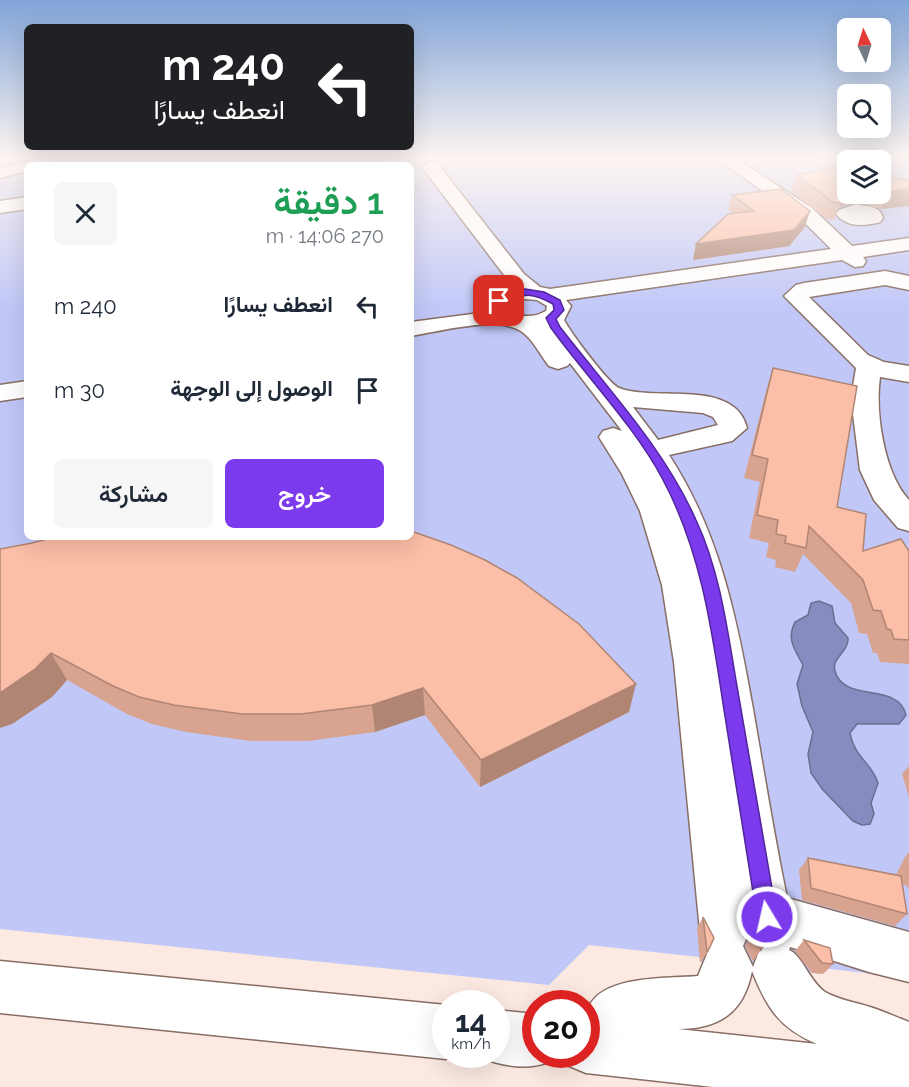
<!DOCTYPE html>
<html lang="ar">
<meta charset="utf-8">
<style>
body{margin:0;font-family:Raleway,Vazirmatn,sans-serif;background:#f6f6f7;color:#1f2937;direction:rtl;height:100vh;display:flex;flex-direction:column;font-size:22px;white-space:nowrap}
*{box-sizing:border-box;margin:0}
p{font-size:20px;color:#747a83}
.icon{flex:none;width:33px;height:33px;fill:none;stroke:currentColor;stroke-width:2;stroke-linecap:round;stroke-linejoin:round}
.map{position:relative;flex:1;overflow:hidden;direction:ltr}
.panel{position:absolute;left:24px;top:162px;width:390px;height:378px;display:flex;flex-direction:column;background:#fff;border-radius:9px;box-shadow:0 6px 24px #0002;direction:rtl}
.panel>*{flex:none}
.hud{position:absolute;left:24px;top:24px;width:390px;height:126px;border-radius:9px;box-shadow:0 6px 24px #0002;direction:rtl;background:#202124;color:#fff;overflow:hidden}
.needle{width:39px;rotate:356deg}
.controls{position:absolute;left:837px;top:18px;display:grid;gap:12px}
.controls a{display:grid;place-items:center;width:54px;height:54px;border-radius:9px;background:#fff;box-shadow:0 6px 24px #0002;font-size:30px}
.speed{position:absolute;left:432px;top:990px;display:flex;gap:12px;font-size:30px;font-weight:700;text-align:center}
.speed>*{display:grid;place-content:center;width:78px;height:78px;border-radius:50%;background:#fff;box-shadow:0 6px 24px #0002;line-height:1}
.speed small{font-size:15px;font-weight:400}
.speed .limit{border:9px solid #d22;background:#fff;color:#111}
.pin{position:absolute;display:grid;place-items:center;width:51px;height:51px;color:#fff;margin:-26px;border-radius:12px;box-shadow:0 3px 9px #0006}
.me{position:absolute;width:66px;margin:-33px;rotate:351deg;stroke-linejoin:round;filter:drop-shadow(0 0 4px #0008)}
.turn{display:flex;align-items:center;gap:21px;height:126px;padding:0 30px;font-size:27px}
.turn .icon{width:78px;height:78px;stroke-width:2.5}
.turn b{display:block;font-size:42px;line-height:51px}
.round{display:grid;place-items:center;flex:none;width:63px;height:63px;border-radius:9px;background:#f6f6f7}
.head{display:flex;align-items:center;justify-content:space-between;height:102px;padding:0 30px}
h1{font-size:36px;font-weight:600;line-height:45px;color:#1e9e55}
.primary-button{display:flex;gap:12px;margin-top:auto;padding:12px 30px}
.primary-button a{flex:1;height:69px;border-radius:9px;background:#7c3aed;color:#fff;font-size:24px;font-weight:600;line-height:69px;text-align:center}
.primary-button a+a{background:#f6f6f7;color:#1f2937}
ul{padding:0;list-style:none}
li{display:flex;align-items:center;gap:18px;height:84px;padding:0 30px}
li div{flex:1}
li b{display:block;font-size:22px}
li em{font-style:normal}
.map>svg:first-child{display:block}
</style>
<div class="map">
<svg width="909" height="1087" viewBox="0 0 909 1087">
<rect width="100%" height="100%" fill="#fbe9e2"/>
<path fill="#c1c8f8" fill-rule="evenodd" d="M0,158H909V978L822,968L823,974L701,962L699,957L589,945L549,985L0,929ZM848,160H880V194H848ZM27,165H411V537H27Z"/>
<path fill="#868cc0" stroke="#6c6d90" stroke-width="1.5" d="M819,601L832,606L835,623L848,638C849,652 831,658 835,671C844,704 898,681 906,715L899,724H857L850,733C854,757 872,763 878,783L871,803L874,814L870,824L862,825L853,821L823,790L811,773L808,754L813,732L802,706L797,684L803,665C795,650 786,639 795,622L808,615L811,603Z"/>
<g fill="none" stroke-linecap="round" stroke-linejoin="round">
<defs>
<path id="minor" d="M38,158H65L62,162L50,165H27V171L0,178V168Z
M79,158H106L103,162L91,165H62L65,161Z
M352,158H396L393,162L373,165H327L330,161Z
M716,158H735L812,208L852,246L909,238V250L863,257L866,261L863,266L855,267L842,260L566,300L571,306L564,320C571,333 608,383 619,388C655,402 735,378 747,428L732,441L669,455C720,533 737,619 753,709C764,772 774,835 787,898L909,932V982L869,972L790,947L789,950C802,955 810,982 825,992C839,1000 855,1002 870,1007C883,1011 896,1017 909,1022V1087H713L586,1073L567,1065L563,1054H586C586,1042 583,1024 587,1012C597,974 668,979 698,976L709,949L700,931L674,662L662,585L640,511L622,474L599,437L603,431L613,428L622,431L570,363L567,366L558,369L549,366C540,355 532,337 519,330C496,316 437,332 411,336V322L488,312L485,305L496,292L514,288L422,167L431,162L437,163L524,274L540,287L550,289L831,249L798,216ZM525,299L537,300L547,306L546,311C534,318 516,319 509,306L512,302ZM633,407L703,413L713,417L718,425L658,440ZM747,937L754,952L758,954L753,967L743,946ZM752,971C767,1008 779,1028 817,1044L678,1029C720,1029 744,1012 752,971Z
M27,197V209L0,213V201Z
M856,204C867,207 880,205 883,218L880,222C865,226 847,228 836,214L839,210Z
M885,271L909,276V290L885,285L809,297L868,355L884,362L909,366V382L880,377C875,413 884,473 909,500V531L898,528L874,500L860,470L851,398L856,368L784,296L796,285L804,283Z
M27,381V397L0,401V385Z
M0,961L446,1005V1054H456L446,1059L0,1013Z
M496,1010L536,1014V1054H557L555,1060C528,1071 504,1067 477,1056L496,1054Z"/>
</defs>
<use href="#minor" stroke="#886e64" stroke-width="3"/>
<use href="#minor" fill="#fff" fill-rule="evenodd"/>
</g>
<path fill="#d8a38f" d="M840,167L848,194H880V174L909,181V206L881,209L855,202L840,207H839L834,220L827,219L791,192L797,175Z
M732,195L805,227L789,246L693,260L696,244L733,214L728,210Z
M773,368L837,507L863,551H909V664L880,662L877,653H873L867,634L859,633L851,603L803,554L795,572L775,567L776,560L766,557L769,543L749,538L760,482L744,478L766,391Z
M32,543L629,712L480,787L425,715L375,732L308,741H251L186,732L152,724L127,714L67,680L52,697L12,724Z
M909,766V797L902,774Z
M909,852V888L902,883L907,914L895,926L802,900L799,870L808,858L896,875L905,857Z
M703,917L708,951L701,962H700L697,928Z
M755,931L761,950L753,961L745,946Z
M804,940L833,964L823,974L812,973L795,951Z"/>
<path fill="#b08574" d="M848,189V194H858L855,202L840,207L846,190Z
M909,189V206L881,209L888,192Z
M810,211L805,227L789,246L693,260L696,244Z
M51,653L67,680L52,697L12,724L0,728V693Z
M636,684L629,712L480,787L481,760Z
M423,688L425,715L375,732L372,705Z"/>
<path fill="#fbbea6" stroke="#b08574" stroke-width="1.5" d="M840,167L848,171V189L840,188V203L833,202L797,175Z
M880,174L909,181V189L888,192L880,190Z
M781,189L810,211L794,230L696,244L728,214L754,211L732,195Z
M773,368L857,386L837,507L866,514L863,551L901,539L909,551V640L894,639L891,630L887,629L881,611L873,610L863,580L809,526L806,548L785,543L786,536L776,534L778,520L757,515L768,459L752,455Z
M411,531L451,545L485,560L517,578L579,624L636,684L481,760L423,688L372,705L301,714H242L174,705L139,697L113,686L51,653L35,669L0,693V549L32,543L55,537H411Z
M808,858L901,876L907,914L811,888Z
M703,917L714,938L708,951H707Z
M755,931L764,944L761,950L754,935Z
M804,940L830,948L833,964L822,963Z"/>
<linearGradient id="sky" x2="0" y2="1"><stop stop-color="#81a4d8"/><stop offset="0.51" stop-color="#fdf5f2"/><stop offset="1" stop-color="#fdf5f2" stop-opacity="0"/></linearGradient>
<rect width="909" height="310" fill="url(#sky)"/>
<path fill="#7c3aed" stroke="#51269a" stroke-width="1.5" d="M525,289L544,292L560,300L564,310L556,319L560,327C608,389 664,448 696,520C721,573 728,635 738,692C751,767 764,842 777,917L774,924L767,927L760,924L757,917C746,848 735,779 724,710C712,630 701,550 662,478C635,427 585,375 551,328L546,318L554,310L553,304C527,290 524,295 499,304L494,301L507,292Z"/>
</svg>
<div class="controls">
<a><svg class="needle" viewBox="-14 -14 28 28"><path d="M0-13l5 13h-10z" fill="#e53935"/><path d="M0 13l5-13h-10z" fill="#747a83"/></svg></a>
<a><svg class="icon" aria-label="search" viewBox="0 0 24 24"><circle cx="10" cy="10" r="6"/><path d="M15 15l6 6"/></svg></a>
<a><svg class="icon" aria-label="layers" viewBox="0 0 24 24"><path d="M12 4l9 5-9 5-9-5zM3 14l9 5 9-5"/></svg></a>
</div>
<div class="speed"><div>14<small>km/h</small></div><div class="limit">20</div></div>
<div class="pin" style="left:499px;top:301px;background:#d93025"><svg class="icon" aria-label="arrive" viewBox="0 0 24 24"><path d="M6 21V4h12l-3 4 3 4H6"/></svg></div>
<svg class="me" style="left:767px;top:917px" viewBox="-20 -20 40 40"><circle r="17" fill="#7c3aed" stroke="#fff" stroke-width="3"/><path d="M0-11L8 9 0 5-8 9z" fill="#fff"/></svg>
<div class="hud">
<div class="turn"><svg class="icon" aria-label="left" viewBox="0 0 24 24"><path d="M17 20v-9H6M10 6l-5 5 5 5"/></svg><div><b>240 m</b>انعطف يسارًا</div></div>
</div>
<section class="panel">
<div class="head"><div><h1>1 دقيقة</h1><p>270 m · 14:06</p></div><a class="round"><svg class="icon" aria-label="close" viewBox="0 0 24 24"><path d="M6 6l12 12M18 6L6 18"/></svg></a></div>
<ul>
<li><svg class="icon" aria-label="left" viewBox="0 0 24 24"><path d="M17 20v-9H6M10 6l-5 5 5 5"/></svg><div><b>انعطف يسارًا</b></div><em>240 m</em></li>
<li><svg class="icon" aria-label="arrive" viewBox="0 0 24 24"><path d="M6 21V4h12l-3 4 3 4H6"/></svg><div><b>الوصول إلى الوجهة</b></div><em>30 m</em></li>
</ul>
<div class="primary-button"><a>خروج</a><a>مشاركة</a></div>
</section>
</div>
